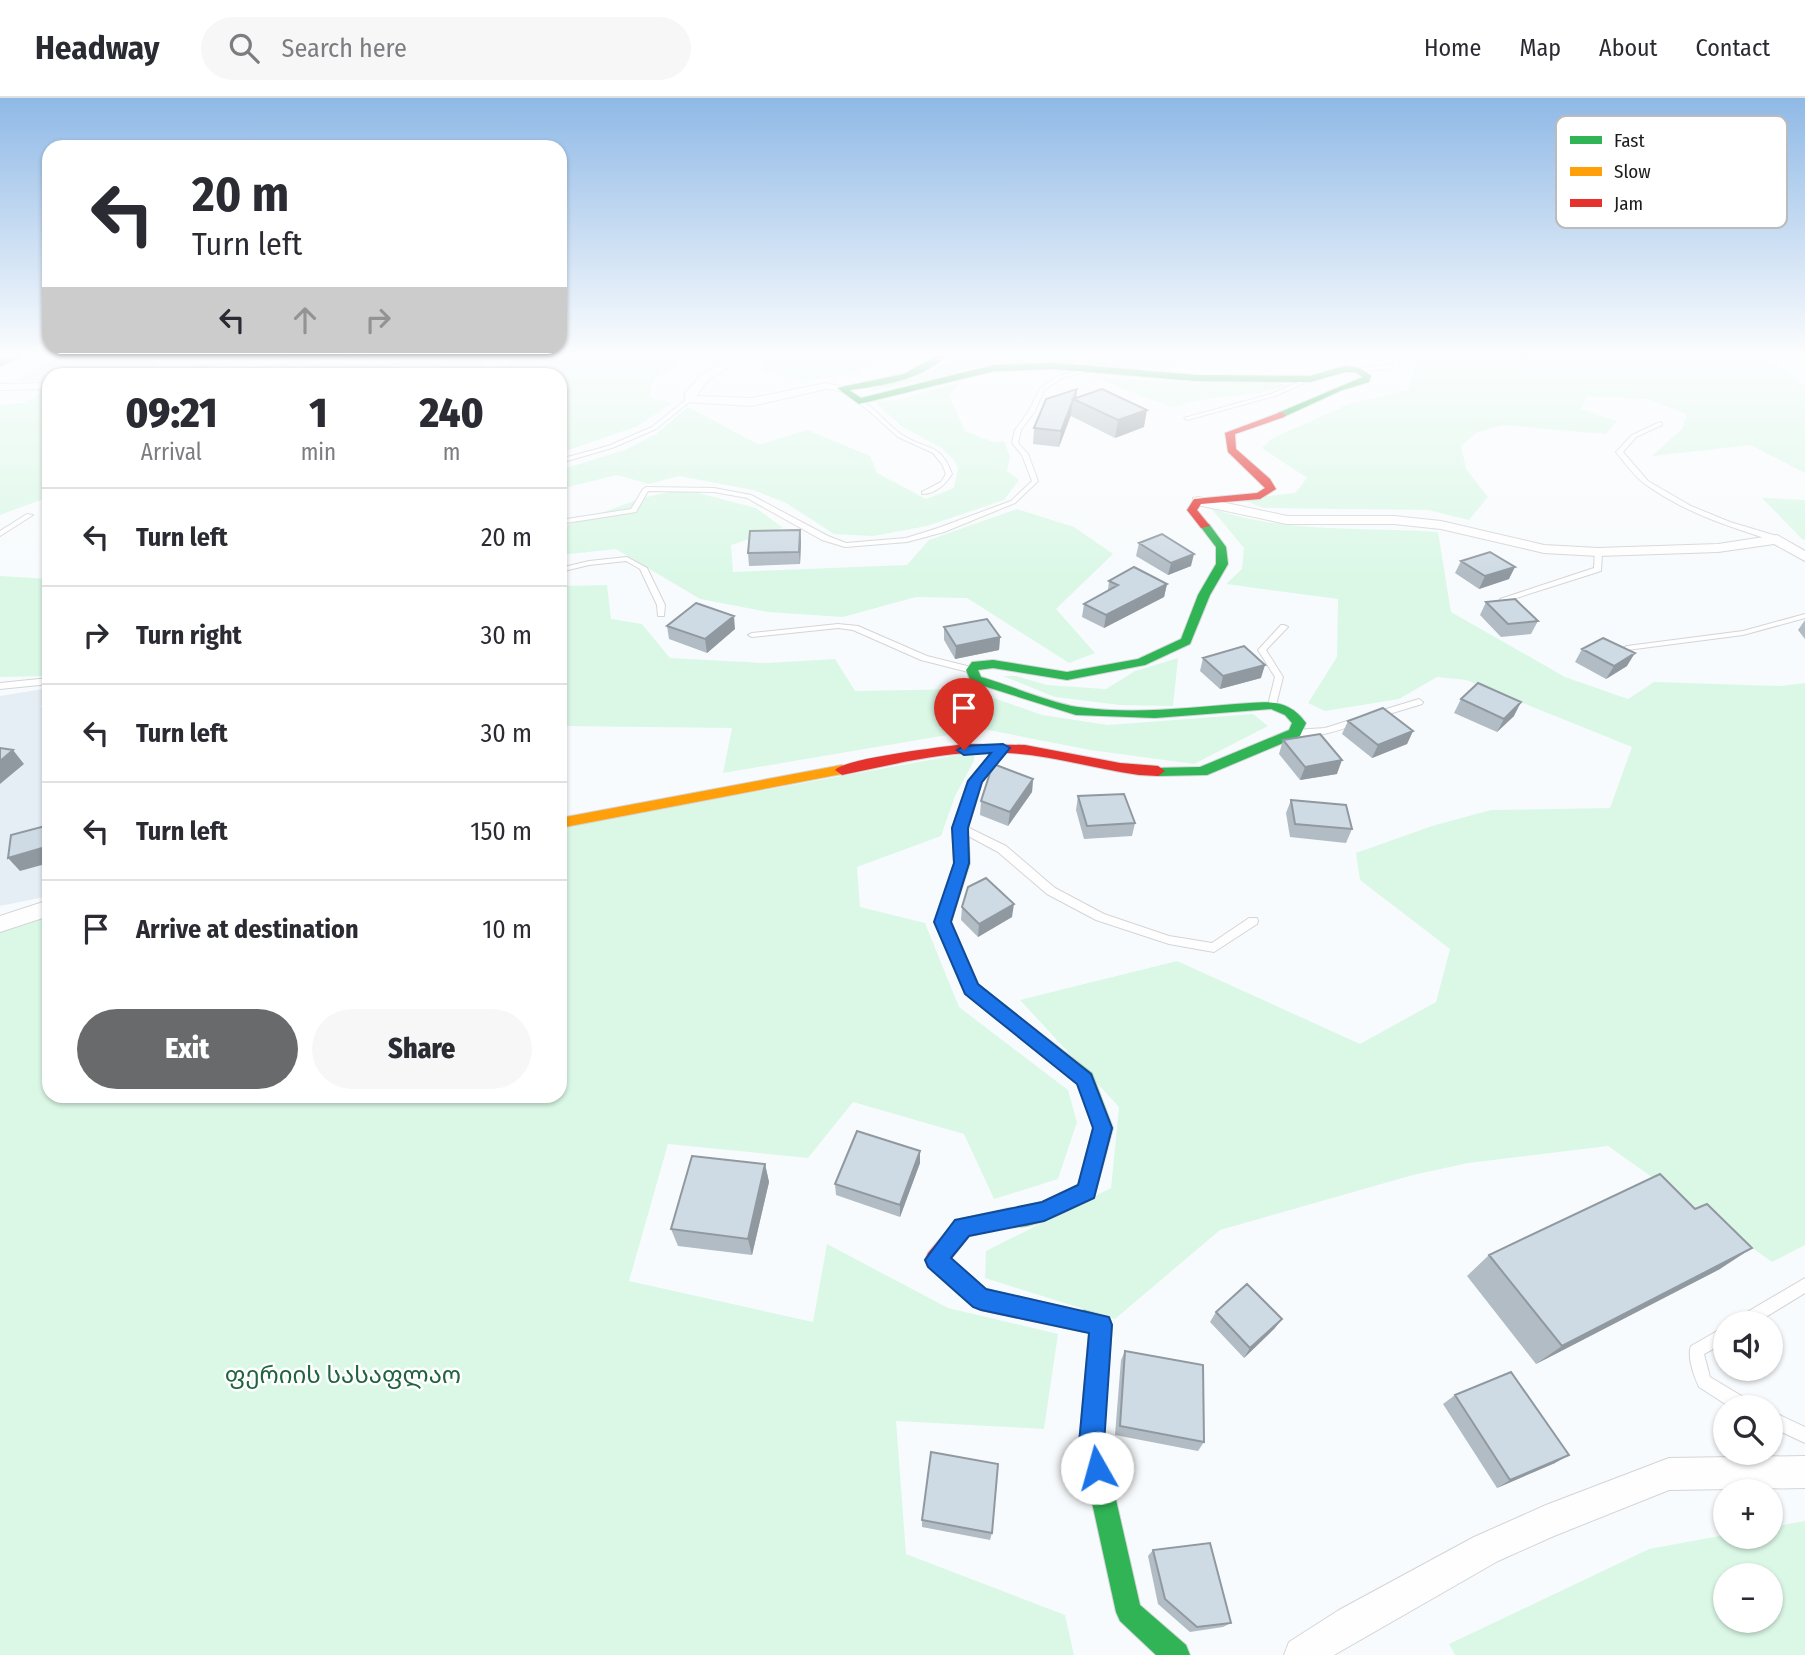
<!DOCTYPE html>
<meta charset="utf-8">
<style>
body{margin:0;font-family:"Fira Sans Condensed","Noto Sans Georgian",sans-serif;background:#f7f7f7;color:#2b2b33;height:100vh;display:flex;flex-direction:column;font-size:26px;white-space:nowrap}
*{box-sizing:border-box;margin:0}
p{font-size:23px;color:#7c7c81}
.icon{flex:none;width:38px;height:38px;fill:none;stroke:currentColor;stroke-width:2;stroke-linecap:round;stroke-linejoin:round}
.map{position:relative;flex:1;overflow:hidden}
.drawer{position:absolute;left:42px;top:270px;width:525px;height:735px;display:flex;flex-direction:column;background:#fff;border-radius:21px;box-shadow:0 2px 5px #0004}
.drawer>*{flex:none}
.top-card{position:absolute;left:42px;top:42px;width:525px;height:214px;border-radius:21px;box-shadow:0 2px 5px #0004;background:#fff;color:#2b2b33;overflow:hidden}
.buttons{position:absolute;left:1713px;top:1213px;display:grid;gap:14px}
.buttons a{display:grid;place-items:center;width:70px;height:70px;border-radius:50%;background:#fff;box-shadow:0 2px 5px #0004;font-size:35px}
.pin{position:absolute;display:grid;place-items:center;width:60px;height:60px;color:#fff;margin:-72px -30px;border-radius:50% 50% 50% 0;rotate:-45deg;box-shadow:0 0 7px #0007}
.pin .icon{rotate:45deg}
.me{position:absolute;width:77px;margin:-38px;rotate:353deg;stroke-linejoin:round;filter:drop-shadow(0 0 5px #0008)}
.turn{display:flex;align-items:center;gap:24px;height:147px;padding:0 35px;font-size:32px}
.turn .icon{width:91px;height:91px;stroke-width:2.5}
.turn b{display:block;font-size:49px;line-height:60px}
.lanes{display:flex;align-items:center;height:66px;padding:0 35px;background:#0003;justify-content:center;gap:35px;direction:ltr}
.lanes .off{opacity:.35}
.eta{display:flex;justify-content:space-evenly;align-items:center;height:119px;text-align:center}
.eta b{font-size:42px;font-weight:800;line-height:49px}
.action{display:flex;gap:14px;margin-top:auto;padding:14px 35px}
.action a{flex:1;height:80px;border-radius:42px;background:#686a6c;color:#fff;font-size:28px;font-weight:800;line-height:80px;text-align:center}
.action a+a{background:#f7f7f7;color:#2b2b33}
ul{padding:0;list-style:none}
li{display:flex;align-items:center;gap:21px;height:98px;padding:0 35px;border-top:2px solid #e1e1e2}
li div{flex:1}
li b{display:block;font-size:26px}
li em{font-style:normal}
header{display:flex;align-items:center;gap:42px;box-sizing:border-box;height:98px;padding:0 35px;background:#fff;border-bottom:2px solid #e1e1e2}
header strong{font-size:33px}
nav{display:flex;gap:38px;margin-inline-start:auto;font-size:24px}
.search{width:490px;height:63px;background:#f7f7f7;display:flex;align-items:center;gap:18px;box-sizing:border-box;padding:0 24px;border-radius:38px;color:#7c7c81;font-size:26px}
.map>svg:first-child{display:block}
</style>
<header>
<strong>Headway</strong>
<div class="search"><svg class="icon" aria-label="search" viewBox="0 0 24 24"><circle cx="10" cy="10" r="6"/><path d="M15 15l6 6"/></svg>Search here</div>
<nav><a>Home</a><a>Map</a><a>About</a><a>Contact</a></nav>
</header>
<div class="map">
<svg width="1805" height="1557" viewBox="0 0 1805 1557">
<rect width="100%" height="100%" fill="#f8fbfd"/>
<path fill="#e6eef5" d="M49,590V601L40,609H49V798L0,808V598Z"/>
<path fill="#dbf8e7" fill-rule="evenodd" d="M61,258H174L144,275L49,276V283H14Z
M377,258H489L482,271L467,276L428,264H397Z
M515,258H696L654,280L649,299L672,305L638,328L560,355V276H497L504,272Z
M877,258L853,276L803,283L765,273L761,259Z
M954,258H1166L1136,273L1094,266L1028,263L967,270L942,279L864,294C894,280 929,282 954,258Z
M1418,258H1777L1771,262L1805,288V375L1751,347L1652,358L1682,331L1687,316L1648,301L1587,298L1581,311L1617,323L1606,336L1502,327L1476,335L1461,348L1466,371L1488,399L1469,422L1428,412L1264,410L1240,401L1295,395L1307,380L1262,350L1271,341L1349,306L1408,292Z
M318,264C358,265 401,270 441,276H279Z
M1088,277L1170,284L1267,283L1289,287L1260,295L1211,300L1171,309Z
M960,284L949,298L965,333L993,344L1004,343L1010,359L1007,373L1019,382L1004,402L927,428L873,438L834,436L786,405L753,392L679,378L649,386L617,377L560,391V372L625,352L656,336L688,309L759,347L807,332L870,358L877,375L926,401L954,390L958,371L955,363L942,350L901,328L874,303L898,302Z
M49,290V399L0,417V307L24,305Z
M683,391L756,410L783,430L731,447L733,474L907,467L929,442L1017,411L1074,429L1113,456L1056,511L1095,555L1069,565L967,500L916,499L843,519L768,514L700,501L616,451L560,457V430L642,400Z
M1762,400L1805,402V442L1802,441Z
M1211,410C1283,436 1363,429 1438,434L1451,514L1565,579L1628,601L1654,584L1780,588L1805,585V1147L1772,1164L1608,1048L1468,1065L1413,1077L1220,1132L1115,1221L985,1180L986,1153L1111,1090L1119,1009L1020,902L1177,863L1360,946L1436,904L1450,851L1360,782L1356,755L1432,728L1491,712L1610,710L1632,649L1466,582L1437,579L1399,601L1325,613L1308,605L1337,559L1338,501L1226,486L1242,471L1244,450Z
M0,478L49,481V578L0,579Z
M607,487L611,521L642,526L670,560L766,565L835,561L855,593L968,591L1042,617L1108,627L1253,616L1268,628L1194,666L1090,652L983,631L723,675L732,630L560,628V488Z
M1178,560L1173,608L1120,607L1055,599L1003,578H1016L1047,587L1106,591L1135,573Z
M974,654V663L955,698L941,738L857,769L860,809L925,825L959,909L1068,992L1077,1024L1058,1081L994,1101L964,1036L853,1004L808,1060L668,1046L629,1183L813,1224L827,1146L948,1210L1058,1236L1044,1331L896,1323L906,1456L1065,1517L1074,1557H0V830L49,813V998H560V729Z
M1805,1423V1557H1455L1449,1546L1649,1451L1725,1437L1771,1438V1429ZM1726,1477H1771V1522H1726Z"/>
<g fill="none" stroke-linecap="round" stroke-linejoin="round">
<defs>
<path id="lane" d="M316,258H362L395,266H430L456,276H449L429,270H395L362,262L323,259L269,276H262Z
M503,258H509L489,276H484Z
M1182,258H1190L1150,277L1145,276Z
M1396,258H1402L1396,270L1357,274L1354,272L1357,270L1392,267Z
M1091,269L1093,270V272L1062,280L1044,292L1035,313L1021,332L1018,345L1028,356L1038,383L1037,384L1015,405L944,434L907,444L845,449L822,442L747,400L714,394L648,393L636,414L560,426V422L631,411L643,391L646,389L714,390L751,397L828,438L846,445L906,440L938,430L1011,403L1032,383L1022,357L1012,345L1015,332L1029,313L1040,290L1058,278Z
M1308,280L1313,281L1275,298L1187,322L1184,320L1271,296Z
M688,300L693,301L656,331L612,350L560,365V361L608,348L652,329Z
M857,302H861L867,306C879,315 889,328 901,336C926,353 940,343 952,376C945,387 935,396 922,396V394L941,384L946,376L942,366L933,355L898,339L869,313L857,304Z
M1660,324L1662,325V327L1636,339L1623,354L1648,383L1691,408L1730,424L1780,439V443H1774C1730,429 1683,414 1645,386C1634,378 1624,364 1616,354L1632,337Z
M27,416L33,417L0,438V433Z
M1595,452L1602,454L1601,473L1507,503H1501L1500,501L1594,470Z
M627,459L647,470L665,507L664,518H658L657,507L640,471L626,463L589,467L560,474V470L589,463Z
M1805,516V520L1743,537L1627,552L1623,550L1627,548L1743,533Z
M838,526L858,528L927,558L975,570L976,572L972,575L921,562L853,532L838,530L752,539L748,537L752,535Z
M1281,527H1284L1288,529L1266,552L1283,579L1276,607L1272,610L1268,607L1275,579L1258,552Z
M49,580V586L0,591V585Z
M1419,601L1423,604L1422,606L1376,620L1372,617L1373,615Z
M1360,619L1363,620L1364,622L1363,624C1346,630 1306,645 1290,635L1295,632L1325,630Z
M963,727L1006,748L1055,790L1104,816L1169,838L1212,845L1249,820H1257L1258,823L1257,826L1214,854L1169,846L1096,822L1047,796L998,754L959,733L958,731Z
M1805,1180V1195L1756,1225H1735L1737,1220Z
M1726,1228V1244L1704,1256L1710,1279L1750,1303L1752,1309H1730L1699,1289C1694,1278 1687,1259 1691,1248Z
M1771,1313L1805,1329V1345L1771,1329Z"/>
<path id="street" d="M290,258H327L322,261L193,276H162L168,273Z
M733,258H747L708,282L696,298L752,300L826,285L847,290L841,293L826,291L752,308L686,304L684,296L700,278Z
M49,285V291L0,292V286Z
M1198,399L1287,418H1394L1441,423L1544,447L1598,450L1718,446L1777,437L1805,453V463L1774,446L1718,454L1598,458L1544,455L1441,431L1394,426H1287L1193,406V400Z
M49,802V818L0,834V818Z
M1805,1358V1390L1669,1392L1554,1438L1498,1463L1334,1557H1284L1289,1544L1339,1512L1474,1439L1546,1407L1669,1360Z"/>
<path id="fast" d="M936,258H946C919,283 883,287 849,292L861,300L994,267L1054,265L1196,277L1310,278L1345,268L1360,270L1371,278L1369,284L1342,292L1281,320L1276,317L1278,315L1363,279L1355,274H1345L1310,284L1196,283L1054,271L994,273L859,306L837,290L904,276Z
M1205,425L1209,426L1226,449L1228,466L1210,497L1190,546L1145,567L1067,582L993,570L978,572L981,579C1009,587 1051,605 1078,609C1135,617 1193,609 1250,605C1274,603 1291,604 1306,625L1300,638L1207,677L1158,678L1153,676L1151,673L1153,670L1200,669L1289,632L1292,625L1285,617L1271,611L1155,620L1076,617L971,584L966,572L972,564L993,562L1067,574L1138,561L1181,541L1198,497L1216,466V449L1200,428Z
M1003,646L1010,650L982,684L968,730L970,765L951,824L978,887L1092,975L1113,1030L1094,1100C1072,1110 1027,1137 1003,1127L1000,1120L1003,1113L1042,1104L1078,1087L1093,1030L1077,986L965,896L935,824L954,765L952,730L968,683L998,647Z
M1084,1212L1109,1219L1112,1227L1103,1345L1140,1507L1186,1547L1190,1557H1156L1120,1523L1116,1514L1079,1345L1089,1235L1076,1231L1073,1223L1076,1215Z"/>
<path id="slow" d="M842,667L849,672L847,675L560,730V720Z"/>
<path id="jam" d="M1281,314L1286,317L1284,319L1235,336L1236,351L1270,381L1276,391L1260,401L1201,406L1197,412L1210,428L1201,430L1187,412L1194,401L1257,395L1265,390L1228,354L1225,335Z
M965,646L1025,647L1120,665L1158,668L1165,673L1158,678L1139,677C1095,671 1051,657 1007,655C951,651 896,666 842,677L835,672C846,660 943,649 965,646Z
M1010,1110L1017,1113L1020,1120L1017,1127L969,1138L951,1161L986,1191L1092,1215L1095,1223L1092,1231L1084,1234L981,1212L973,1209L928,1169L925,1162L928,1155L956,1122Z"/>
</defs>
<use href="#lane" stroke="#d3d5d7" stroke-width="2"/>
<use href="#street" stroke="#d3d5d7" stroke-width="2"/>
<use href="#fast" stroke="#d3d5d7" stroke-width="2"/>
<use href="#slow" stroke="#d3d5d7" stroke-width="2"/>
<use href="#jam" stroke="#d3d5d7" stroke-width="2"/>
<use href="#lane" fill="#fefeff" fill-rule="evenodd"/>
<use href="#street" fill="#fefeff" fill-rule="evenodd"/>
<use href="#fast" fill="#30b455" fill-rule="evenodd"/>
<use href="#slow" fill="#ff9f0a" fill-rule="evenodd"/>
<use href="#jam" fill="#e5322d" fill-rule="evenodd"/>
</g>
<path fill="#b2bcc4" d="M1077,291L1076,300L1144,329L1115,340L1071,318V317L1059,349L1033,346L1034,330Z
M800,432L801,444L800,466L749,468L748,455Z
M1139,445L1191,468L1168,477L1136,458Z
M1461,463L1509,481L1479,491L1455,475Z
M1109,483L1167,486L1164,499L1104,530L1082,519L1084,506L1108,492Z
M1486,504L1538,523L1531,536L1501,539L1480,517Z
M1805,522V541L1798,532Z
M667,528L735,531L707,555L669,541Z
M944,529L1000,539L999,552L955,561L944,542Z
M1582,551L1627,568L1606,581L1575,564Z
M1203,560L1261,580L1220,591L1200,573Z
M1461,601L1514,618L1497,634L1454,615Z
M1348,623L1413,633L1407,646L1372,660L1342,636Z
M1283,642L1337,676L1300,682L1279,656Z
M1033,681L1032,694L1008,728L980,717L981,703Z
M1078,698L1135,725L1132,738L1084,741L1076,712Z
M1291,702L1352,731L1346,745L1290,739L1286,715Z
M962,809L1012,819L978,839L961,822Z
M920,1053V1065L900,1119L836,1097L835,1086Z
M765,1066L769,1084L752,1157L678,1148L671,1131Z
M1489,1157L1720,1171L1536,1266L1467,1178Z
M1216,1214L1282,1221L1274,1231L1244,1260L1210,1224Z
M1125,1253L1204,1344L1198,1353L1115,1337L1121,1262Z
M1455,1297L1555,1365L1497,1390L1443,1306Z
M922,1422L992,1435L990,1442L922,1429Z
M1153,1452L1231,1525L1223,1529L1190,1534L1158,1506L1148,1458Z"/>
<path fill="#9199a0" d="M0,258H24L0,269Z
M1077,291L1076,302L1073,301L1071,317L1059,349L1061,333Z
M1147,312L1144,329L1115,340L1118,322Z
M800,432L801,444L800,466L799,454Z
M1194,456L1191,468L1168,477L1171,465Z
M1515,469L1509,481L1479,491L1485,478Z
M1167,486L1164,499L1104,530L1106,517Z
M734,518L735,531L707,555L705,541Z
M1000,539L999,552L955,561L956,548Z
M1635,555L1627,568L1606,581L1614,568Z
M1265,567L1261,580L1220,591L1223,578Z
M1521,604L1514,618L1497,634L1504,621Z
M1413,633L1407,646L1372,660L1378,647Z
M13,652L24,666L0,686V663Z
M1342,662L1337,676L1300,682L1305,669Z
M1033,681L1032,694L1008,728L1010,714Z
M49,748V765L20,773L8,760Z
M1014,806L1012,819L978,839L979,826Z
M920,1053V1065L900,1119V1107Z
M765,1066L769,1084L752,1157L748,1141Z
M1752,1150L1720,1171L1536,1266L1562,1248Z
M1282,1221L1274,1231L1244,1260L1250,1250Z
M1569,1357L1555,1365L1497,1390L1510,1382Z"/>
<path fill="#cfdbe4" stroke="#9199a0" stroke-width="2" d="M1077,291L1061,333L1034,330L1046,301Z
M1102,291L1147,312L1118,322L1073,301Z
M800,432L799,454L748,455L750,433Z
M1162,436L1194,456L1171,465L1139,445Z
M1490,454L1515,469L1485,478L1461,463Z
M1134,469L1167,486L1106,517L1084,506L1118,487L1109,483Z
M1515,501L1538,523L1508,526L1486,504Z
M696,505L734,518L705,541L667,528Z
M987,521L1000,539L956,548L944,529Z
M1603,540L1635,555L1614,568L1582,551Z
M1244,548L1265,567L1223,578L1203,560Z
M1478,585L1521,604L1504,621L1461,601Z
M1383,610L1413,633L1378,647L1348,623Z
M1320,636L1342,662L1305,669L1283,642Z
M0,650L13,652L0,663Z
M996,667L1033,681L1010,714L981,703L990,675Z
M1124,696L1135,725L1087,728L1078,698Z
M1291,702L1346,707L1352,731L1295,726Z
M49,727V748L8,760L11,737Z
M986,780L1014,806L979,826L962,809L968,789Z
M857,1033L920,1053L900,1107L835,1086Z
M692,1058L765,1066L748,1141L671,1131Z
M1660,1076L1695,1111L1707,1106L1752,1150L1562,1248L1489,1157Z
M1247,1186L1282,1221L1250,1250L1216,1214Z
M1125,1253L1203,1267L1204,1344L1120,1328Z
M1511,1274L1569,1357L1510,1382L1455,1297Z
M931,1354L998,1366L992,1435L922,1422Z
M1210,1445L1231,1525L1197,1529L1165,1501L1153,1452Z"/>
<linearGradient id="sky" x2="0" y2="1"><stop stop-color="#8fb9e6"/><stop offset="0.54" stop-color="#fcfdfe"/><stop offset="1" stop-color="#fcfdfe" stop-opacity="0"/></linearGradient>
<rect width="1805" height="476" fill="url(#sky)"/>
<path fill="#1a73e8" stroke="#114b97" stroke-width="2" d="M1003,646L1010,650L982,684L968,730L969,765L951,824L978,886L1091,976L1112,1030L1094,1100L1044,1123L969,1138L951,1160L986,1191L1109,1219L1112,1227L1104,1346L1109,1370L1105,1378L1097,1382L1088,1378L1079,1346L1089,1235L981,1212L973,1209L928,1169L925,1162L955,1122L1042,1104L1078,1087L1093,1030L1077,986L965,896L934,824L954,765L952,730L968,683L991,655L964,657L957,652L964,648Z"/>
<g text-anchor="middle" stroke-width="5" stroke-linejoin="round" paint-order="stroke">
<g font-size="24" fill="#1f633f" stroke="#fff">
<text x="343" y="1285">ფერიის სასაფლაო</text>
</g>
</g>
<rect x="1556" y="18" width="231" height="112" rx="10" fill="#fff" stroke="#babbbc" stroke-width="2"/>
<rect x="1570" y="38" width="32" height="8" fill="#30b455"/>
<rect x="1570" y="69" width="32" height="9" fill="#ff9f0a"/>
<rect x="1570" y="101" width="32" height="8" fill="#e5322d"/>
<g font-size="19" fill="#1a1c1e">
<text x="1614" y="49">Fast</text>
<text x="1614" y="80">Slow</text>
<text x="1614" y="112">Jam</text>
</g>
</svg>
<div class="buttons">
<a><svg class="icon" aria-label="sound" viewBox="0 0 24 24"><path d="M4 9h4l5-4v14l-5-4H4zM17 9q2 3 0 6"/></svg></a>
<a><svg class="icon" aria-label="search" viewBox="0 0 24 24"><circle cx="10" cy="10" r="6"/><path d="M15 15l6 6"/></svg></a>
<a>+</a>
<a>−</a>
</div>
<div class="pin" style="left:964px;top:652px;background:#d93025"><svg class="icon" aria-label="arrive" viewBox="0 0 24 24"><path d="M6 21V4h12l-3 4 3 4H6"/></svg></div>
<svg class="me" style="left:1097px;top:1370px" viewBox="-20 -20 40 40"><circle r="19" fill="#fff"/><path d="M0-13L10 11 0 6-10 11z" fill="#1a73e8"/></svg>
<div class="top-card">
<div class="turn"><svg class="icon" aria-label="left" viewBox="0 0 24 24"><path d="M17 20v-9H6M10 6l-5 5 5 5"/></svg><div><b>20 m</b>Turn left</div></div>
<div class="lanes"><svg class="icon" aria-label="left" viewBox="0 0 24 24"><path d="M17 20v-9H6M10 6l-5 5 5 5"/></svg><svg class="icon off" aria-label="ahead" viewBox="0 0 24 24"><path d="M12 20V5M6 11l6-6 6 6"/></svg><svg class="icon off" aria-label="right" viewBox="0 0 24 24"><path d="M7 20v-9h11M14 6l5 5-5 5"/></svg></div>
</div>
<section class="drawer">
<div class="eta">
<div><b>09:21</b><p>Arrival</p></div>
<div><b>1</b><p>min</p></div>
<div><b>240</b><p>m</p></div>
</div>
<ul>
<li><svg class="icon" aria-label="left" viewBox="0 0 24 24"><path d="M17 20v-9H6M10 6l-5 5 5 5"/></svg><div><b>Turn left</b></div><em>20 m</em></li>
<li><svg class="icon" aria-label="right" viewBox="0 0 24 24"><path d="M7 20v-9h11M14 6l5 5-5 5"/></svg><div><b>Turn right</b></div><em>30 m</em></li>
<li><svg class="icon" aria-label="left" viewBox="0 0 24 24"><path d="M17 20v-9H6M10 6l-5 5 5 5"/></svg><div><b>Turn left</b></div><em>30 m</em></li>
<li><svg class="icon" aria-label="left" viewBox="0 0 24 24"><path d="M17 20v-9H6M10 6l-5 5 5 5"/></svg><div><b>Turn left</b></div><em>150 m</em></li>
<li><svg class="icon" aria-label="arrive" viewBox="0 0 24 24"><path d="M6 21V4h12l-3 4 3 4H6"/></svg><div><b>Arrive at destination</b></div><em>10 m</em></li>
</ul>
<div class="action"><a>Exit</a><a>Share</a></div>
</section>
</div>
